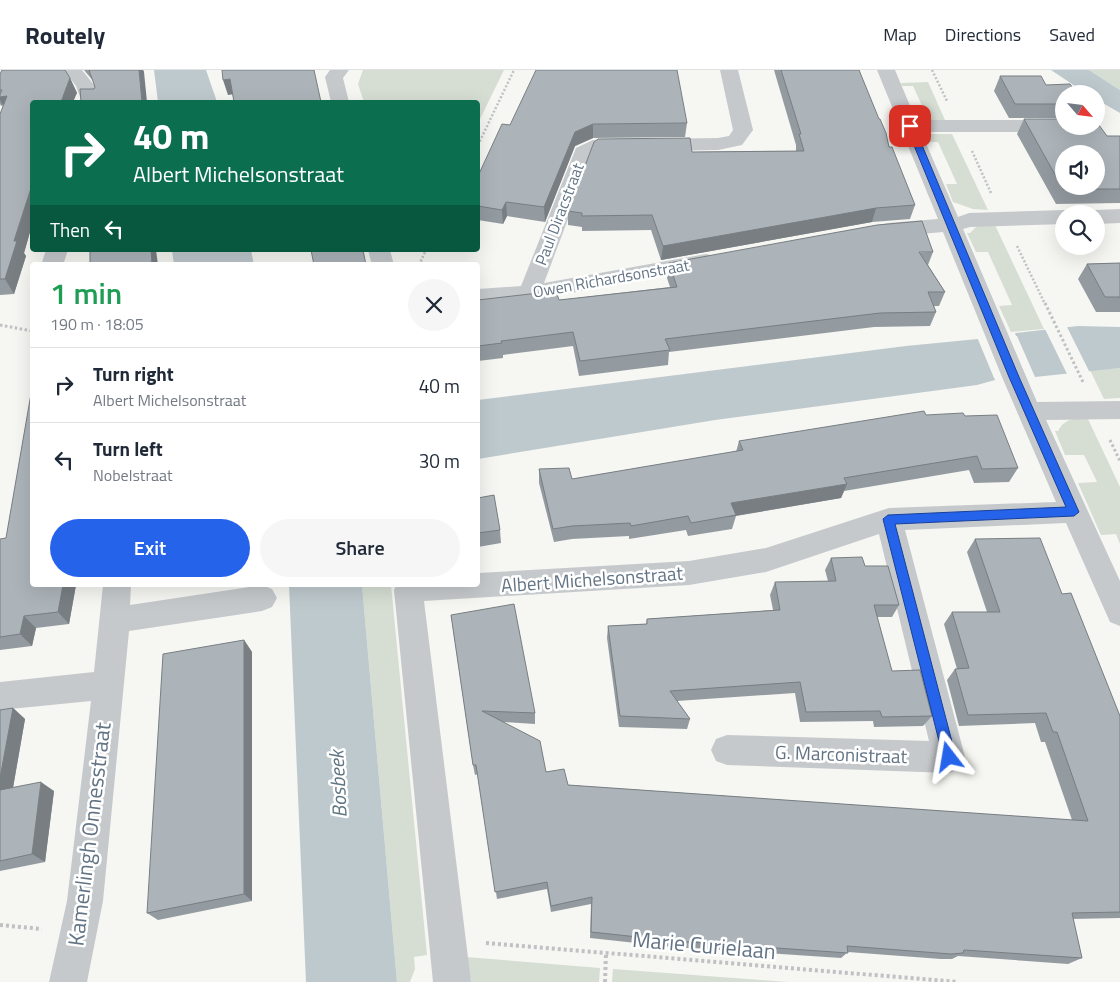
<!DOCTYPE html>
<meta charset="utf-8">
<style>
body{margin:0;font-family:"Titillium Web",sans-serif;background:#f6f6f7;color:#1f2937;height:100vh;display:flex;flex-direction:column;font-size:19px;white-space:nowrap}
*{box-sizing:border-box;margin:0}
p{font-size:16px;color:#747a83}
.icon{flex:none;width:28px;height:28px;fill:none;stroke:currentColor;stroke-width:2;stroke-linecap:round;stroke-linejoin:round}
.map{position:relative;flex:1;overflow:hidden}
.panel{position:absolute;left:30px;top:192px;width:450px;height:325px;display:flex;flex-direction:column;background:#fff;border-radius:5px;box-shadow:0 5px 20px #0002}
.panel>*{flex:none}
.hud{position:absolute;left:30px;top:30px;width:450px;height:152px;border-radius:5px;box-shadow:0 5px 20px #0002;background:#0b6e4f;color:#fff;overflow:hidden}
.needle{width:32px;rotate:118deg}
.buttons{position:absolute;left:1055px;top:15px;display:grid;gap:10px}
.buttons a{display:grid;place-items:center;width:50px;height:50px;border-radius:50%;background:#fff;box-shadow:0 5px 20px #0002;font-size:25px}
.pin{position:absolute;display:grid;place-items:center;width:42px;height:42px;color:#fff;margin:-21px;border-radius:10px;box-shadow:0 2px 8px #0006}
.me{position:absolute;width:55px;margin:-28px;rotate:346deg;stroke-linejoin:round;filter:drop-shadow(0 0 4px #0008)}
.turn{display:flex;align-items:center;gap:18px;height:105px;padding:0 20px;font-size:22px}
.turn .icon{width:65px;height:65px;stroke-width:2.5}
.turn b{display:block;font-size:35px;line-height:42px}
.then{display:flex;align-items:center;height:48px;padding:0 20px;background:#0003;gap:10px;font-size:19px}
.round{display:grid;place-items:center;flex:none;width:52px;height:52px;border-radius:26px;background:#f6f6f7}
.overview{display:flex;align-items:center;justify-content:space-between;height:85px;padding:0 20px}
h1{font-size:30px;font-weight:600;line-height:38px;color:#1e9e55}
.cta{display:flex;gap:10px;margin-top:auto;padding:10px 20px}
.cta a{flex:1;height:58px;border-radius:30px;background:#2563eb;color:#fff;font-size:20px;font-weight:600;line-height:58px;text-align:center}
.cta a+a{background:#f6f6f7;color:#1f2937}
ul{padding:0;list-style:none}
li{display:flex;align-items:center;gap:15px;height:75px;padding:0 20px;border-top:1px solid #e0e1e3}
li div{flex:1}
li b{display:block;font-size:19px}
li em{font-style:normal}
header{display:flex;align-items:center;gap:30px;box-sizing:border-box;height:70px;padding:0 25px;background:#fff;border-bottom:1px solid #e0e1e3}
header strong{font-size:24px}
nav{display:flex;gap:28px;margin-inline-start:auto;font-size:18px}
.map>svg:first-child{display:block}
</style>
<header>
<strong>Routely</strong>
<nav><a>Map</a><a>Directions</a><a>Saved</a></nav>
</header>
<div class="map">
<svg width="1120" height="912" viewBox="0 0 1120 912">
<rect width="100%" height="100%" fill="#f6f6f2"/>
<path fill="#d6ded3" d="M363,0H504L478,53V32H364L358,14Z
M1089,0H1120V20Z
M928,12L945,50L917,51L914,41L924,40L913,16H902L901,13Z
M923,64H952L988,140L973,139L953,132L946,114H957L938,72H927Z
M994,153L1044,259L1011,262L999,236L1012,235L988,182H976L967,163H970L978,155Z
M1120,298V328L1104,329L1090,300Z
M1087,347L1120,417V474L1116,464L1101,465L1078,413L1097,412L1084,385H1065L1055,361H1058C1065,348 1074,349 1087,347Z
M362,515H391L427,885L414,887L415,899L410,912H397Z
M466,887L600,898L599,912H471Z
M613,899L788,912H612Z"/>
<path fill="#bec9ce" d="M154,0H206L217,32H158Z
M1051,0H1089L1120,20V43L1096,29V24H1087Z
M172,180H251L254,195H174Z
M1078,256L1120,257V298L1035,307L1032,303L993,304L995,310L977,315L715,350L478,389V330L906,276L978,269H1017L1015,263Z
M289,515H362L397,912H306Z"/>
<path fill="#f6f6f2" d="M1066,255L1090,303L1068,306L1044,257Z
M1014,266H1017L1035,307L996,306L997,308H994L977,267Z"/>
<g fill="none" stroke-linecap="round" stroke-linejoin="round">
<path stroke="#bfc1c3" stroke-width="2.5" stroke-dasharray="2 2" stroke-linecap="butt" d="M932,0L947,31
M478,75L514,0
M972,81L991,123
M1017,176L1045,234
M419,195L426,180"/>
<path stroke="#bfc1c3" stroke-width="3" stroke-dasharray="2.5 2.5" stroke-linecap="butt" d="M1045,233L1083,312
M0,255L32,261
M1110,370L1120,391"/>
<path stroke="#bfc1c3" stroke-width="4" stroke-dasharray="3 3" stroke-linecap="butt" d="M0,855L42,859
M486,873L958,912
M605,912L606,883"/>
<path fill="#c5c9cc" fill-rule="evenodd" d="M64,0H82L94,15L100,32H82L76,16Z
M330,0H349L343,8L349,32H331L325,7Z
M720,0H738L753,60L742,75L718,80L597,82L592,85L544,213L706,184L714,186L717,191L714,196L529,231L478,233V219L521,216L576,78L593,70L718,68L729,66L733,60Z
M877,0H895L916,50H1064V56H1073L1071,60L1064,62H921L958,147L969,143L1064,140L1072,144H1064V154L970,157L963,159L1037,332L1120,331V349L1046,350L1120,511V556L1110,552L1066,453L905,460L965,687L960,698L949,703L727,695L716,691L711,680L716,669L727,665L929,671L879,464L766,502L689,515L424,531L471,912H433L394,520L396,515H478V503L689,491L766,478L889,438L1056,432L1002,307L943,162L888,167L880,165L877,160L880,155L888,153L938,149Z
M1120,139V153L1096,154V144H1088L1096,140Z
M46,180H68L63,195H41Z
M368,180H390L394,195H372Z
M103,515H131L130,535L262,515L272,519L277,528L272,537L262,541L129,561L103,831L87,912H49L67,831L91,631L0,640V612L94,602Z"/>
</g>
<path fill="#949ba0" d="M84,0H143L144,2L94,19L95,17L94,12Z
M774,0H859L889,77L915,135L910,149L872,152L661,190L651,160L582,161V157L568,155V141L692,82L796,81V75Z
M0,4L70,8L77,23L32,32V155L24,183L26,186L14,224L0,225V44L3,36V35L1,36L0,34Z
M1000,6L1046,15L1064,24V48H1009L994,21Z
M1024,49L1107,66H1120V133L1056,134L1017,64Z
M687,53L685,67L593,68L575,76L545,152L507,146L503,154L478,150V106L510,55Z
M933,182L928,195L945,222L939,236H934L936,242L930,256L874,257L669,282L668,295L579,306L573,276L503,285V288L478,291V230H559L670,217L667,208L669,193Z
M1120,193V242H1096L1078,209L1087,194Z
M926,345L965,346L1018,398L1009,412L974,413L969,400L844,421L841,428L736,446L732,459L688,466L686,460L629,469V466L572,469L554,472L539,413V399L572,409L736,382L739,371Z
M478,428L500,460L501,473L478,477Z
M0,469L32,515H76L69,554L36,558L32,576L0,580Z
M975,469L1062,524L1120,646V848L1073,849L1082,888L1068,894L958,886L952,889H941L848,882L841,888L673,877L590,868L591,834L551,842L547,819L497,829L478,704L475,705L473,695L451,545L535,643V654L503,652L546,702L568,715L1072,750L1045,672H1041L1035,653L959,656L947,610L955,599H957L944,554L952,542H987L967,482Z
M831,488L865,496L899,535L892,547H877L892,601L932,646L923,656L874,657L873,651L800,652L795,623L677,631L690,649L687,659L619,657L607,568L608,556L646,554L647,549L773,540L770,525L775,512L828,511L825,500Z
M244,570L252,582V831L158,850L147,843Z
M13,638L25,649L13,718L54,721L45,792L0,801V640Z"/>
<path fill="#787e82" d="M139,0H143L144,2L147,32H142Z
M70,8L77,23L73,32H61Z
M230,9L235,24L228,25L223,10Z
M7,26L6,42L0,30V27Z
M593,54V68L575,76L545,152L544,137L575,62Z
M32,115V155L24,183L26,186L14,224L5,209L14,171Z
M506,132L507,146L503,154L502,140Z
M876,138L872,152L661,190L663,176Z
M151,180H156L158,195H135Z
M847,414L841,428L728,447L731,433Z
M63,515H76L69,554L58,542Z
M24,546L36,558L32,576L20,564Z
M244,570L252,582V831L244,824Z
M13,638L25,649L11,729L0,722V708Z
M41,712L54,721L45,792L32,784Z"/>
<path fill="#acb4ba" stroke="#787e82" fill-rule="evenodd" d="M2,0H65L70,8L61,32H32V115L14,171H17L5,209H0V44L7,26L0,27V24L2,20H0V4Z
M89,0H139L142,32H81L80,19H94L95,17Z
M222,0H314L321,32H234L230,9L223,10Z
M536,0H677L687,53L593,54L575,62L544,137L506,132L502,140L478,136V106L502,54L510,55Z
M781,0H859L879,49H880L886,63L889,77H892L915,135L876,138L663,176L652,145L582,146V143L568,141L594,72L598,69L690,68L692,82L804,81L799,64H801Z
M1000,6H1041L1046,15L1070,14L1077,24H1064V34H1015Z
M1024,49H1064V56H1096V51L1107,66H1120V119H1063ZM1064,84H1096V116H1064Z
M922,151L933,182H919L945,222H928L936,242L880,243L665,269L670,280L580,291L573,262L501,271L502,273L478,276V230L556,221L559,230L677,217L669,193L877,155Z
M90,180H151L152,192L135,195H90Z
M311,180H363L366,195H314Z
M1120,193V227H1105L1087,194Z
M32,318V515H63L58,542L24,546L20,564L0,567V469L6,468Z
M924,341L926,345L963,343L965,346L997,345L1018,398L982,399L977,386L844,408L847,414L731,433L736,445L691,453L688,446L631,456L630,453L572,456L553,459L539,399L569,398L572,409L743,380L739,371Z
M494,425L500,460L478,463V428Z
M1040,468L1062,524L1071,523L1120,646V842L1072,843L1082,888L964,880L963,883L951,884L847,876L848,883L676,871L591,862L592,827L551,836L547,812L495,822L476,695H473L451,545L514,534L535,643L482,641L540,671L546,702L564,699L568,715L1088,751L1057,662H1053L1046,643L968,645L955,599L969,598L952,542H1000L975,469Z
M862,487L865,496H888L899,535H874L892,601L920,600L932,646L882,647L880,641L806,642L800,612L670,621L690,649L620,646L608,556L647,554V549L780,540L775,512L836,511L831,488Z
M244,570V824L147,843L163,584Z
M13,638L0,708V640Z
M41,712L32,784L0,791V720Z"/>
<path fill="#2563eb" stroke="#184099" d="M910,54L914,56L1019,307L1079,442L1074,446L895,454L956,687L954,692L949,693L945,692L943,687L883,449L888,445L1066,437L1009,307L906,56Z"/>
<g text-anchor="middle" stroke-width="5" stroke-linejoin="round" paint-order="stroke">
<g font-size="16" fill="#637485" stroke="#fff">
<text transform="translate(559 144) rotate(-69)" y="6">Paul Diracstraat</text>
<text transform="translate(611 208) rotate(-10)" y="6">Owen Richardsonstraat</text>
</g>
<g font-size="19" fill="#637485" stroke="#fff">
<text transform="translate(592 509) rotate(-4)" y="7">Albert Michelsonstraat</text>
<text transform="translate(841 684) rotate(2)" y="7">G. Marconistraat</text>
</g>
<g font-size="20" font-style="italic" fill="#5f7682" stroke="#fff">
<text transform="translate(338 714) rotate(-93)" y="7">Bosbeek</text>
</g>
<g font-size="22" fill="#637485" stroke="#fff">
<text transform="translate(89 764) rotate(-83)" y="8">Kamerlingh Onnesstraat</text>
<text transform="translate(704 875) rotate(5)" y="8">Marie Curielaan</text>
</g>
</g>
</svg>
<div class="buttons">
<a><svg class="needle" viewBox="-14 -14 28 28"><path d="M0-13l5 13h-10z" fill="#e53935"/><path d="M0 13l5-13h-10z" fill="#747a83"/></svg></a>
<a><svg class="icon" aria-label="sound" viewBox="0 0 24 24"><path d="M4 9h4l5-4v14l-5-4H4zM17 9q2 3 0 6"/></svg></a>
<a><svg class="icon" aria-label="search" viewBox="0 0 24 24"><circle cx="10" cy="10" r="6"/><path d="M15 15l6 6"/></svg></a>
</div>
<div class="pin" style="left:910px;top:56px;background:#d93025"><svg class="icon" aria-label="arrive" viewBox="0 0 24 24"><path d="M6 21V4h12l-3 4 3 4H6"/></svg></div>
<svg class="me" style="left:949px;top:687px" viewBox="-20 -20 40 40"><path d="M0-17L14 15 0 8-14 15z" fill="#2563eb" stroke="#fff" stroke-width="4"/></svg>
<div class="hud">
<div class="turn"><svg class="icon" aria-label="right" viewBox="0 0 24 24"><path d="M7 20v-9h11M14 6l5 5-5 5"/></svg><div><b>40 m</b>Albert Michelsonstraat</div></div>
<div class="then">Then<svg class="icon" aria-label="left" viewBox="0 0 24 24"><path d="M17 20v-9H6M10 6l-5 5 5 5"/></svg></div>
</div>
<section class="panel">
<div class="overview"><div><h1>1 min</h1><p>190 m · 18:05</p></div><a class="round"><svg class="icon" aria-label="close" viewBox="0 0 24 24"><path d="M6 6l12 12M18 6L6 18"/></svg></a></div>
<ul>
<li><svg class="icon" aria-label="right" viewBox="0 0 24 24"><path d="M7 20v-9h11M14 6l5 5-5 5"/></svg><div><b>Turn right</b><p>Albert Michelsonstraat</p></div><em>40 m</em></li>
<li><svg class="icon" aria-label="left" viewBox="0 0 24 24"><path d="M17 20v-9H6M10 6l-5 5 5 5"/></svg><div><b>Turn left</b><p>Nobelstraat</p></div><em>30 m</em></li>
</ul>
<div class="cta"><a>Exit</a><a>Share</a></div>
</section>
</div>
